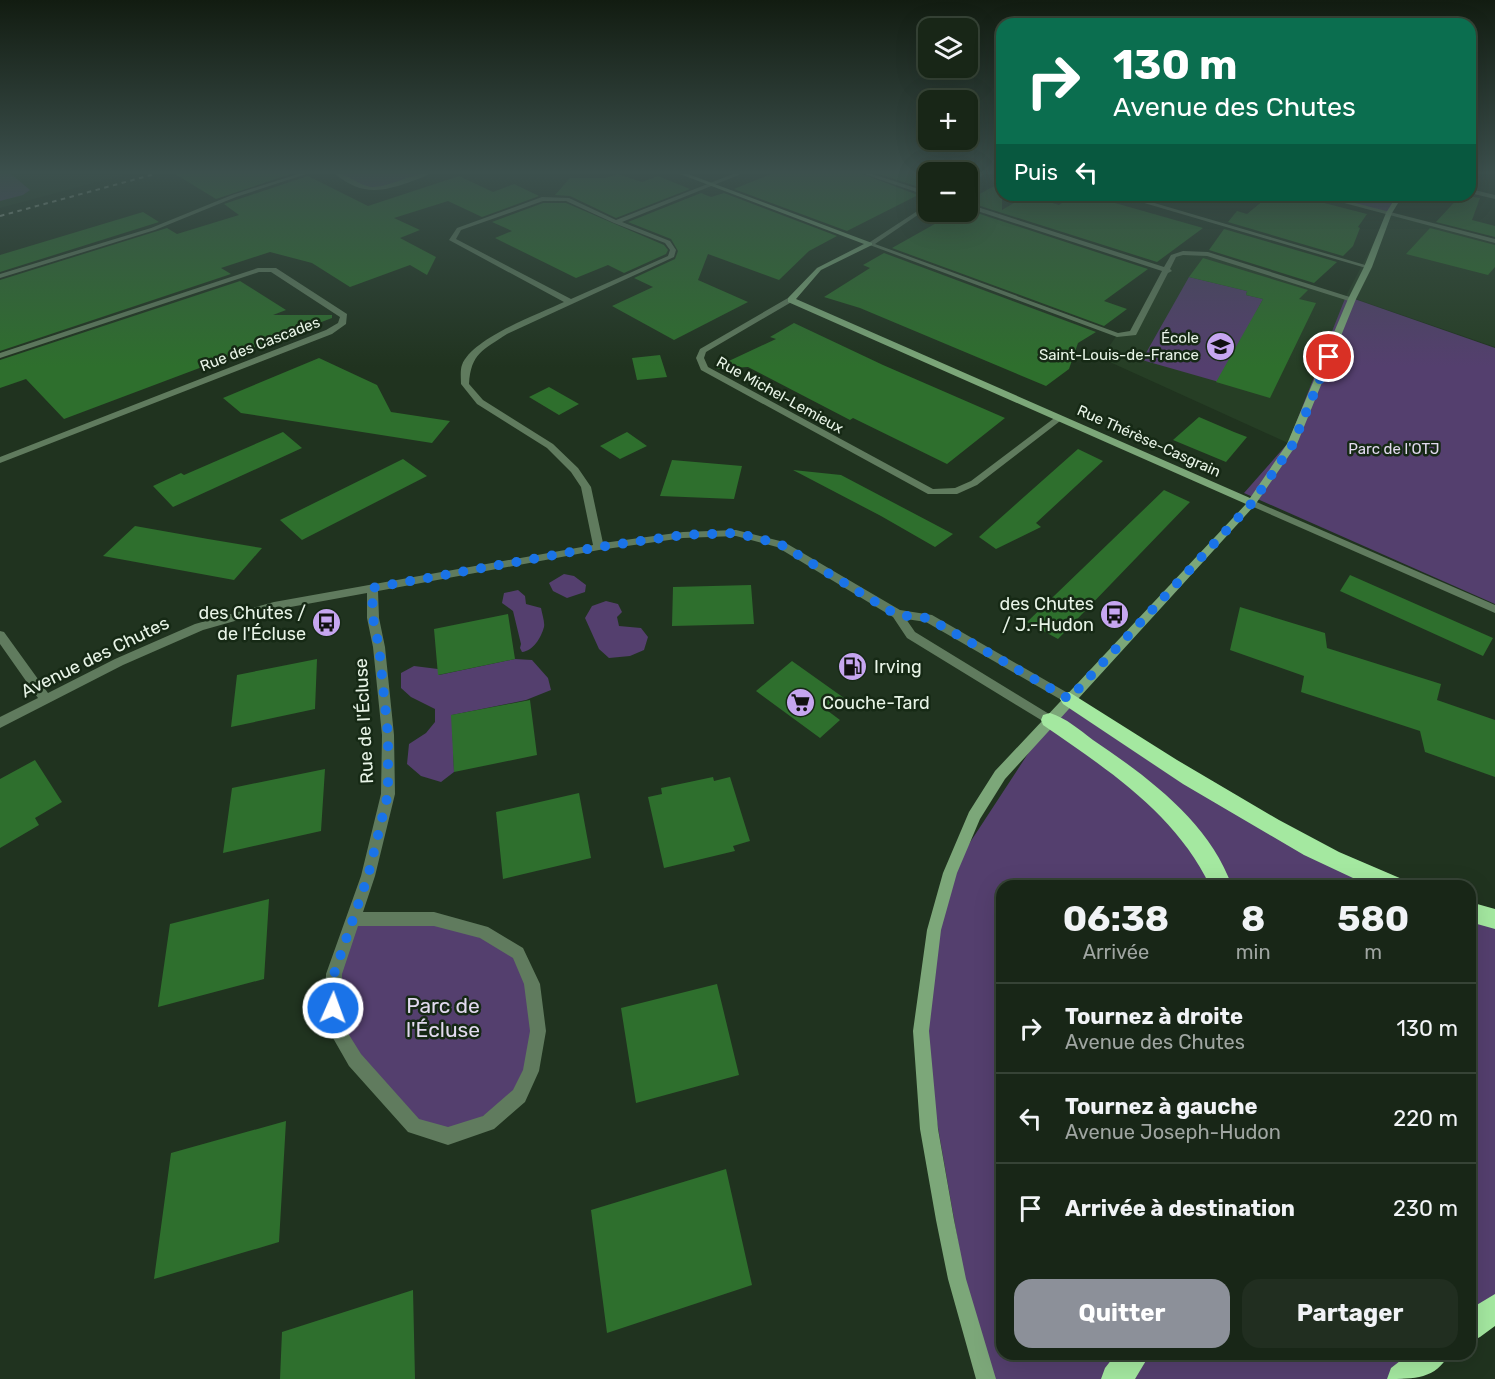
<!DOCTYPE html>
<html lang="fr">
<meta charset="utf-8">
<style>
body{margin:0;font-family:Rubik,sans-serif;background:#212e20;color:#f1f3f6;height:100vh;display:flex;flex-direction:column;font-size:22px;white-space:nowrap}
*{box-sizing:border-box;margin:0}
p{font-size:20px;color:#9fa5a1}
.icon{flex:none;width:33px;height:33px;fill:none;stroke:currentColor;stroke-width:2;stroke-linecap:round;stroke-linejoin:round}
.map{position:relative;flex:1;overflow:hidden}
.side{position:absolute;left:996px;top:880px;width:480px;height:480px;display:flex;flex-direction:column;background:#182617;border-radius:18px;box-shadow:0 6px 24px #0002,0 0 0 2px #364336}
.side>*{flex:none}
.top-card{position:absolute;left:996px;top:18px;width:480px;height:183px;border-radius:18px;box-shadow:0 6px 24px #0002,0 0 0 2px #364336;background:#0b6e4f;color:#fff;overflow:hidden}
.tools{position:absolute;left:918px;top:18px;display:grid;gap:12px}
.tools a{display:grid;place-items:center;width:60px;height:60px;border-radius:12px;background:#182617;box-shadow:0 6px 24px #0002,0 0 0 2px #364336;font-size:30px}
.pin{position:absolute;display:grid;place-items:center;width:51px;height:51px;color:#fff;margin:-26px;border:3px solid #fff;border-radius:50%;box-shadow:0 2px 6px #0007}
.me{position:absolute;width:66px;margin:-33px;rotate:2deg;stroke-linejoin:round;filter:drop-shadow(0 0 4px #0008)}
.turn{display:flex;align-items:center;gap:21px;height:126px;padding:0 18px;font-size:27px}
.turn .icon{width:78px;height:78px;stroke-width:2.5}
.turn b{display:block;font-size:42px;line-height:51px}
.then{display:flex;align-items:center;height:57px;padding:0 18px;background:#0003;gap:12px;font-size:22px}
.eta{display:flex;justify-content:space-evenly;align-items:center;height:102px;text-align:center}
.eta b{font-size:36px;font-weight:700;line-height:42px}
.button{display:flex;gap:12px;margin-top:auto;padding:12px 18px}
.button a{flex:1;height:69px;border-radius:18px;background:#8c9099;color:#fff;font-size:24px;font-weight:700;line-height:69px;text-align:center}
.button a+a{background:#212e20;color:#f1f3f6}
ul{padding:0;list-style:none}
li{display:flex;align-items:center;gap:18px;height:90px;padding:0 18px;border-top:2px solid #364336}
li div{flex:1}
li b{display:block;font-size:22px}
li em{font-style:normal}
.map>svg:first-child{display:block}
</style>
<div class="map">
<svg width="1495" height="1379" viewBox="0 0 1495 1379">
<rect width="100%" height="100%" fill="#20331f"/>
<path fill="#263e25" d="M0,174H127L0,208Z
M1389,213L1495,241V347L1353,298L1288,443L1101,358L1117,335L1133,332L1173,256L1197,253L1346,296Z"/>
<path fill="#543f6e" d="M0,174H11L30,190L23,195L0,201Z
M338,174H426L383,188H362Z
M1317,195H1400L1389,213Z
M1189,277L1247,291L1246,295L1263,299L1219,382L1142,360Z
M1346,296L1495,348V604L1244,493L1288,443Z
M564,574L574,576L586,585L585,592L567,598L553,591L549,583Z
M518,590L525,596L526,604L541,608C542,614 545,622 544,627C541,638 533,651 522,652L520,648L521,644L513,611L502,603L504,593Z
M606,601L618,604L622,612L617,617L619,626L641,628L648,637L644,650L630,656L609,658L599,649L585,618L592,606Z
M515,659L532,660L548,678L551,690L526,700L452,715L454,772L441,782L421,776L407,764L409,744L426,733L435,722V709L411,697L401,688V673L414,666L438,669L439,675Z
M1069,699L1365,876L1394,886H1002V1354L1434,1355L1402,1379H986L978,1356L921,1031L950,873L1050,720Z
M1470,911L1495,919V1308L1470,1327Z
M353,919H434L518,953L538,1031L519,1096L448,1136L414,1126L333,1024L334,974Z"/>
<path fill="#2e6f2d" d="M175,174H291L216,199Z
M618,174L642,182L658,176L690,189L616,218L570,196L555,195L570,178H605Z
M771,174H862L918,195L847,231L734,189Z
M879,174H928V190Z
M308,176L368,206L459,176L493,192L514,184L539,196L482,217L448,201L394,218L420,230L400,238L436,257L427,275L410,265L350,287L312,263L270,252L221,268L231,274L0,351V280L167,228L177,234L239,215L224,204Z
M1002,182V210L1027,195L1059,205L1074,195H1087L1203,228L1157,262L971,203L974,201L972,198Z
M701,193L711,197L724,193L837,236L809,251L779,280L708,254L698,280L748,302L674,340L612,306L653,287L634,278L675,259L678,251L671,239L628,222Z
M1270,195H1293L1367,214L1358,227L1360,228L1353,246L1343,256L1228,222L1237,211L1247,214Z
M1461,195L1480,198L1472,220L1495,226V237L1436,222Z
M543,203H566L664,245L668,250L666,254L624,273L608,265L576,278L495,238L512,231L492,222Z
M968,210L1148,269L1104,301L1127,309L1104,326L892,248L956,212Z
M143,212L159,222L0,272V255Z
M1430,228L1495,245V267L1488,275L1406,254Z
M1224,229L1337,262L1314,283L1209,250Z
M884,253L1096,332L1078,343L1069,369L1046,386L860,308L824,297L870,268L863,265Z
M1203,258L1308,290L1299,299L1316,303L1270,398L1216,382L1263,299L1246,295L1247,291L1189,277Z
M240,281L286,310L273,315H332V318L64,419L26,379L0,388V360Z
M794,323L883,365L1005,418L947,464L853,418L850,420L748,367L717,369L716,367L776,339L770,337Z
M660,355L667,377L637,380L632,358Z
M319,358L377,385L391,412L450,421L432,443L241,413L223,398Z
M549,387L579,404L559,415L529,397Z
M1199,417L1234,432L1247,437L1226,462L1173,440Z
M283,432L302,448L173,507L153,486L181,473L184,475Z
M627,432L647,446L620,459L600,446Z
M1078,449L1103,461L1036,523L1041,527L996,549L979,537Z
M403,459L427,476L302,540L280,520Z
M672,460L742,466L734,499L660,496Z
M793,470L841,475L953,534L935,547L881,516Z
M1164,490L1190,502L1058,639L1027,622Z
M135,526L208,539L262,548L234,580L103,556Z
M1350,575L1493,638L1483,656L1340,591Z
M751,585L754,624L672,626L673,587Z
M1240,607L1325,633L1327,648L1441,684L1437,700L1495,720V777L1425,752L1420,731L1301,692L1304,676L1230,650Z
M508,614L515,659L438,675L434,629Z
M317,659L315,709L231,727L237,675Z
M792,661L844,698L828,711L840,720L820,738L756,691Z
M530,700L537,755L454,772L451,715Z
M35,760L62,802L35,818L39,825L0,848V779Z
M325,769L321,831L223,853L232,788Z
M713,777L714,781L730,777L750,841L733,846L735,851L664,868L648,797L662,794L661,788Z
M579,793L591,858L503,879L496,812Z
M269,899L264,979L158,1007L170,924Z
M717,984L739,1075L636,1103L621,1008Z
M286,1121L279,1242L154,1279L171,1153Z
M726,1169L752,1285L607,1333L591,1210Z
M413,1290L415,1379H280L282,1332Z"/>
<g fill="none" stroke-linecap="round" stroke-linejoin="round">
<path fill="#607b5e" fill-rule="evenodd" d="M298,174H306L236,197L155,230L0,278V274L151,228L232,195Z
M335,174C349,173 359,187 374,187C393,186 410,173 429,174C422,178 414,180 407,183C378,193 360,194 335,174Z
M733,174H741L622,222L670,241L676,250L674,257L507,334C483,350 471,353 469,384L483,400L553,444L578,468L591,487L603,543L683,532L736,530L784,542L900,610L932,615L1073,696L1075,699L1073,702H1065L926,622L906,619L915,632L1054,717L1056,720L1054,723H1046L907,638L893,617L777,547L736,536L683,538L599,550L378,591L379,618L385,647L394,735L395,794L375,876L363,912H434L488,927L523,948L540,984L546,1031L539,1071L525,1102L494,1129L448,1145L408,1132L349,1066L325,1024L326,974L361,876L381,794L382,735L373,647L367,618V593L274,610L203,630L123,665L0,728V717L38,698L0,644V631L4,632L48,693L115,659L195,624L274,602L593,545L581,487L571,472L547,448L477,404L461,384C461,379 460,370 462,365C472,338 539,314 564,302L449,240L457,228L542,197L569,198L616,220ZM543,201H566L614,223L665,243L670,250L668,256L571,299L456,239L461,230ZM358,926H434L480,938L513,958L524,984L530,1031L523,1070L513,1090L483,1116L448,1127L419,1119L361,1054L341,1022L342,974Z
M864,174H872L928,192V196Z
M978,174H985L968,184V180Z
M1470,189L1495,195V199L1470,193Z
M1117,195H1127L1372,267L1366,268Z
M1314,195H1324L1495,239V243Z
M928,204V208L875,244L1118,333L1130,331L1162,271L968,208V204L1164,267L1171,255L1183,251L1208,252L1356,299L1349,301L1207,256L1183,255L1176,257L1170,269L1172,271L1168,273L1136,335L1117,337L867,244Z
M258,268H276L347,314L346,324L332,334L0,463V457L326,330L338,323L340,317L271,272H259L0,358V353Z
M788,298L795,300L706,352L704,358L708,367L933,489L955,488L971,481L1057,416L1060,415L1064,418L977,485L957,494H928L701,370L696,358L700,349Z
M1252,500L1495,605V613L1249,505L1247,503Z"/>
<path fill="#7ca779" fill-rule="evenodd" d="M680,174H688L872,243V245L821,270L796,299L1250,498L1287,444L1348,299L1364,267L1386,213L1397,195H1403L1392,213L1372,267L1356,299L1297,444L1255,505L1005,779L980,819L957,873L941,930L929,1031L938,1129L954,1220L966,1279L996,1379H976L948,1279L936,1220L920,1129L913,1031L927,930L943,873L969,812L995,771L1246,504L788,302V298L817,268L864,244Z"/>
<path fill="#a4e8a0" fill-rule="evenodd" d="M1069,692L1177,760L1279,820L1339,852L1402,879L1405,886H1370L1304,855L1183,784L1063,704L1060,699L1063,694Z
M1050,713C1066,718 1080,730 1093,740C1148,777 1209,822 1232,886H1210C1176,814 1107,769 1043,725L1041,720L1043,715Z
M1470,902L1495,909V929L1470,922Z
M1495,1294V1326L1480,1337L1470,1342V1309Z
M1116,1354H1150L1135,1379H1101L1105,1368Z
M1409,1354H1449C1436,1379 1414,1379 1387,1379L1391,1368Z"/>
<path stroke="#b0beaf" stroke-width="2" stroke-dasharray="4.5 4.5" stroke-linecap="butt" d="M0,216L155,174"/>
</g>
<linearGradient id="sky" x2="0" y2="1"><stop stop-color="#121c11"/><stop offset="0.47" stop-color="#3c504d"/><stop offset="1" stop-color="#3c504d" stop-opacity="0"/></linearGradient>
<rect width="1495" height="367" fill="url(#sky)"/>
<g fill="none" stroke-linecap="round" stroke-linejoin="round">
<path stroke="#1a73e8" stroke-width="10" stroke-dasharray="0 18" d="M333,1008L334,974L368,876L388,794V735L379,647L373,618L372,588L599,547L683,535L736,533L780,544L897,615L928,618L1069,699L1252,503L1293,444L1329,357"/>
</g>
<defs>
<symbol id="school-disc" viewBox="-11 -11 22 22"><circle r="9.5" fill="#c6a6f0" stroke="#162915"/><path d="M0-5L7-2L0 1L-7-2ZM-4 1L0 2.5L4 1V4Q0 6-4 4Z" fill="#111"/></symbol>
<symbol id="bus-disc" viewBox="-11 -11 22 22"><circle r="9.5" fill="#c6a6f0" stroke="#162915"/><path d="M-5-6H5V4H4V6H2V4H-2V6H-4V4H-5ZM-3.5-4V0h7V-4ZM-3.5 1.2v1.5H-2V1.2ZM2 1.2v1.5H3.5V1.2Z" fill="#111"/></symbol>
<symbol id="fuel-disc" viewBox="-11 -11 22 22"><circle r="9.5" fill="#c6a6f0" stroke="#162915"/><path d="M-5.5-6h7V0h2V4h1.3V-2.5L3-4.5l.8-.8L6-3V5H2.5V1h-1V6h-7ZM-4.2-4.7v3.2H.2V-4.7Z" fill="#111"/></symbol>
<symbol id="supermarket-disc" viewBox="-11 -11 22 22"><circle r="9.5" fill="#c6a6f0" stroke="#162915"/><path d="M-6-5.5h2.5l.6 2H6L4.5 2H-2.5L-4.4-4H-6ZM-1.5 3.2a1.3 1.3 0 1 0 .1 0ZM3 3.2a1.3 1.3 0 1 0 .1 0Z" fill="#111"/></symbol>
</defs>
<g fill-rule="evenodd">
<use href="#school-disc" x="1204" y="330" width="33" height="33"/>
<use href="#bus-disc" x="1098" y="598" width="33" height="33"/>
<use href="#bus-disc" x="310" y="606" width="33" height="33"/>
<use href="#fuel-disc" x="836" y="650" width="33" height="33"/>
<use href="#supermarket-disc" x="784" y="686" width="33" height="33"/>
</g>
<g text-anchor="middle" stroke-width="5" stroke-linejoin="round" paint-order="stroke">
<g font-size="15" fill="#e8f4e7" stroke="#162915" text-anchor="end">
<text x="1199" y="343">École<tspan x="1199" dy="17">Saint-Louis-de-France</tspan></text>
</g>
<g font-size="15" fill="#e8f4e7" stroke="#162915">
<text transform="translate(260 344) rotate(-21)" y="5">Rue des Cascades</text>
<text transform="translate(780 395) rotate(29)" y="5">Rue Michel-Lemieux</text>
<text transform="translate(1149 441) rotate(24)" y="5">Rue Thérèse-Casgrain</text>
</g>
<g font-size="15" fill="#e2daef" stroke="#162915">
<text x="1394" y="454">Parc de l'OTJ</text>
</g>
<g font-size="18" fill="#e8f4e7" stroke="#162915" text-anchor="end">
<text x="1094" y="610">des Chutes<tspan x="1094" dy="21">/ J.-Hudon</tspan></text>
<text x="306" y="619">des Chutes /<tspan x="306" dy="21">de l'Écluse</tspan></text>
<text x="874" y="673" text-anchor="start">Irving</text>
<text x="822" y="709" text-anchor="start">Couche-Tard</text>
</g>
<g font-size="18" fill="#e8f4e7" stroke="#162915">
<text transform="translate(95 657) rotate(-26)" y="6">Avenue des Chutes</text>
<text transform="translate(364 721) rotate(-93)" y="6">Rue de l'Écluse</text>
</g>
<g font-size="21" fill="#e2daef" stroke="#162915">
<text x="443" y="1013">Parc de<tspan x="443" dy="24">l'Écluse</tspan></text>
</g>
</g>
</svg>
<div class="tools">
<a><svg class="icon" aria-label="layers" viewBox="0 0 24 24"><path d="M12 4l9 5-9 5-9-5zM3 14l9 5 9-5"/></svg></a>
<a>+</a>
<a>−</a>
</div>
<div class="pin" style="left:1329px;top:357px;background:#d93025"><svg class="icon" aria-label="arrive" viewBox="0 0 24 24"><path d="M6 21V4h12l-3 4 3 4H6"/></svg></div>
<svg class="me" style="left:333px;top:1008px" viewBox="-20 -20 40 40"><circle r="17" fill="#1a73e8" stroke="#fff" stroke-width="3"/><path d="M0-11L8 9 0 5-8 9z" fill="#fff"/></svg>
<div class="top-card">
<div class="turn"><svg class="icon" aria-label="right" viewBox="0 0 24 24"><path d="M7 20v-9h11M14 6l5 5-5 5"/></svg><div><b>130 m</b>Avenue des Chutes</div></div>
<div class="then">Puis<svg class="icon" aria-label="left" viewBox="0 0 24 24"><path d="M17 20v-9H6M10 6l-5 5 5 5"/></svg></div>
</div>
<section class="side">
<div class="eta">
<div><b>06:38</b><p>Arrivée</p></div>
<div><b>8</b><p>min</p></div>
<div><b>580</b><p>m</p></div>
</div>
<ul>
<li><svg class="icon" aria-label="right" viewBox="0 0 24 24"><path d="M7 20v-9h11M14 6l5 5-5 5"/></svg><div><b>Tournez à droite</b><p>Avenue des Chutes</p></div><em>130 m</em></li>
<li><svg class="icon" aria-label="left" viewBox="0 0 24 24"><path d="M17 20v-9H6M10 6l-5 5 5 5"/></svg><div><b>Tournez à gauche</b><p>Avenue Joseph-Hudon</p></div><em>220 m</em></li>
<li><svg class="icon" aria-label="arrive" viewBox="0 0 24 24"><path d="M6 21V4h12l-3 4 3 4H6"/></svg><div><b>Arrivée à destination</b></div><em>230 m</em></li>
</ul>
<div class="button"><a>Quitter</a><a>Partager</a></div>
</section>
</div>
